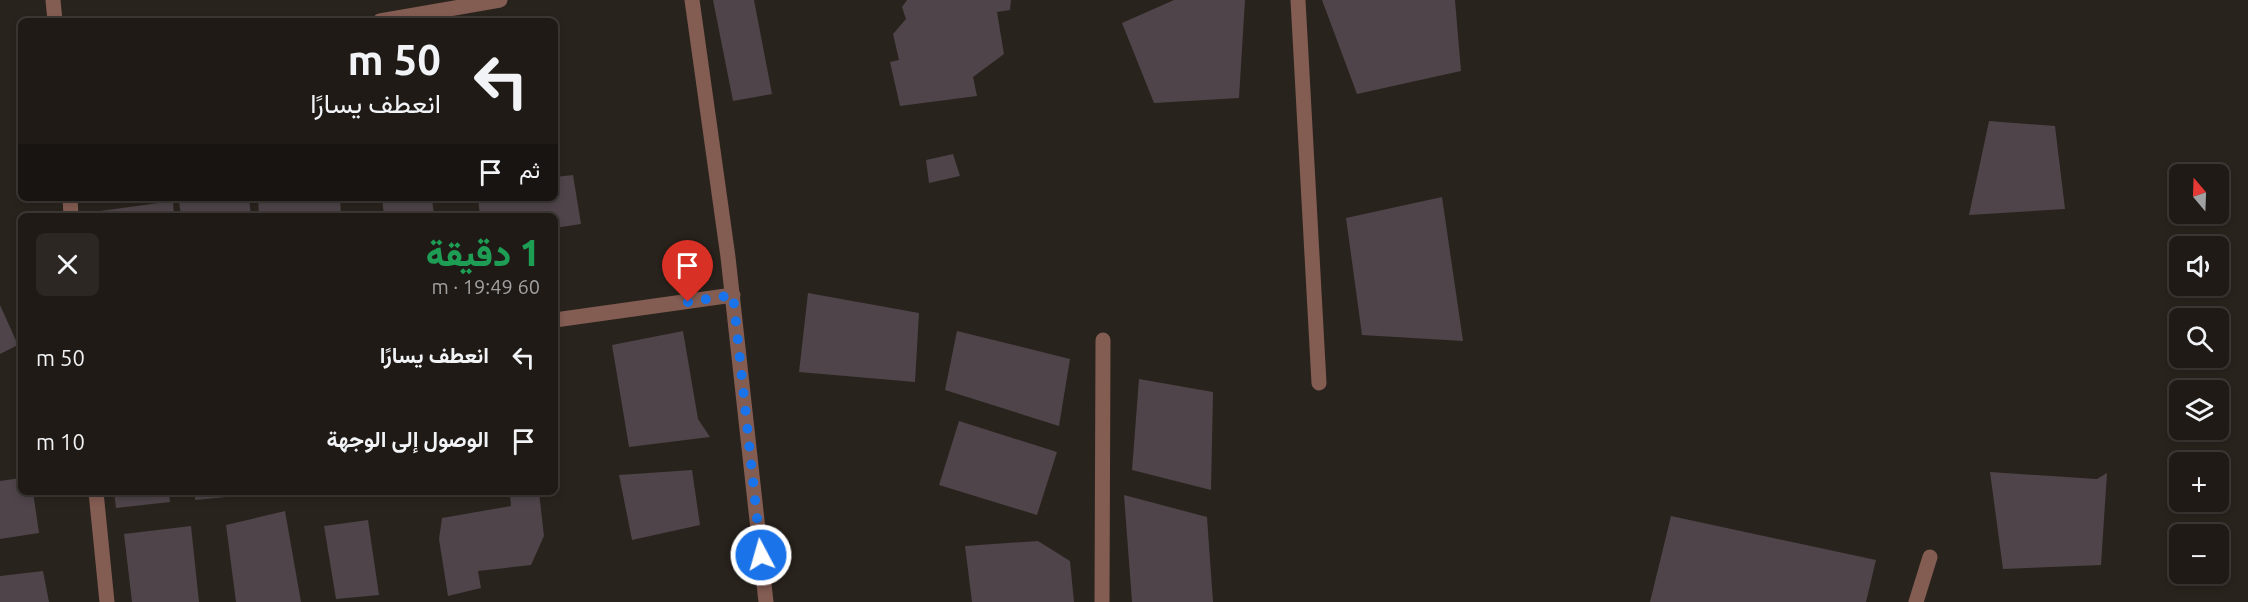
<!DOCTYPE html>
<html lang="ar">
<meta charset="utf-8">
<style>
body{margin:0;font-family:Ubuntu,Vazirmatn,sans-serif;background:#2c2723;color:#f1f3f6;direction:rtl;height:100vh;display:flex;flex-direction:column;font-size:22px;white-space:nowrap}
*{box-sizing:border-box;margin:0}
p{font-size:20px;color:#a1a1a1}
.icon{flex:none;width:33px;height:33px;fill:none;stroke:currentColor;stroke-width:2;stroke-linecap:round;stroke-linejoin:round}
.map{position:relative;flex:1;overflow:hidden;direction:ltr}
.details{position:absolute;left:18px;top:213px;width:540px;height:282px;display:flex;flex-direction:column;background:#1f1a16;border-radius:9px;box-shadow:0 3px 9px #0003,0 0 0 2px #3c3835;direction:rtl}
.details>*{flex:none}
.guide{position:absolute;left:18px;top:18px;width:540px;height:183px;border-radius:9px;box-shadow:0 3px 9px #0003,0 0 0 2px #3c3835;direction:rtl;background:#1f1a16;color:#f1f3f6;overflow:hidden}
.needle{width:39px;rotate:341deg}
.controls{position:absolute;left:2169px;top:164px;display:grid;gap:12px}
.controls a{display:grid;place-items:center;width:60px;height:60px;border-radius:9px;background:#1f1a16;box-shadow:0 3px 9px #0003,0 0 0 2px #3c3835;font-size:30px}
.pin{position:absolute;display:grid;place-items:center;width:51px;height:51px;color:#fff;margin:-62px -26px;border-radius:50% 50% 50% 0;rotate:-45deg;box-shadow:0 0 6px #0007}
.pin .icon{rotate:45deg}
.me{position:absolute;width:66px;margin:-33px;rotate:354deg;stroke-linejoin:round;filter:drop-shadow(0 0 4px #0008)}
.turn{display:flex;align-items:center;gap:21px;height:126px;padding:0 18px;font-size:27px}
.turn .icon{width:78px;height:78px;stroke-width:2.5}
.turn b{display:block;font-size:42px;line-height:51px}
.then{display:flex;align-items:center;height:57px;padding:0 18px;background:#0003;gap:12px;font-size:22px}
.round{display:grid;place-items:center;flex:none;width:63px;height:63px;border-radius:9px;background:#2c2723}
.headline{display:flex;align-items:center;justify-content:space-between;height:102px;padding:0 18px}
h1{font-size:36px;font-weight:800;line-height:45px;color:#1e9e55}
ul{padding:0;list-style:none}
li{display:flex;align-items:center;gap:18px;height:84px;padding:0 18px}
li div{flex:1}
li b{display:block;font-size:22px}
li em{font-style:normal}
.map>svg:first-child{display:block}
</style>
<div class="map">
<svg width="2248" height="602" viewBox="0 0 2248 602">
<rect width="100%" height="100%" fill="#29231d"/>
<path fill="#4e4449" d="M713,0H754L772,94L733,101Z
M907,0H1011L1010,10L997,12L1004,54L973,77L977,96L900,106L890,62L899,60L893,34L906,19L902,7Z
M1174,0H1245L1239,98L1154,103L1122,23Z
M1322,0H1455L1461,71L1357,94Z
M1989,121L2055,126L2065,209L1969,215Z
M953,154L960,176L929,183L926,160Z
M573,175L581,224L555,228V216H480L478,198H555V177Z
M1442,197L1463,341L1362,335L1346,218Z
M215,198H249L251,216H181L179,201Z
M258,198H276V200L293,198H340L341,216H259Z
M382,198H432L434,216H384Z
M173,201L174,216H93V212Z
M808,293L919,313L915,382L799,372Z
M0,305L18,345L0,354Z
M683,331L698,419L710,437L629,447L612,345Z
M957,331L1070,359L1059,426L945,390Z
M1139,379L1213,392L1211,490L1132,470Z
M959,421L1057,452L1037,515L939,485Z
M692,470L700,525L632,540L619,475Z
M1990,472L2097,479L2107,473L2101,565L2003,569Z
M21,478V492H33L39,533L0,539V481Z
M114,492H169L170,502L116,508Z
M195,492H260V494L195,500Z
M308,492H329V493L308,496Z
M525,492H539L544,536L531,565L478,571L481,588L448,596L439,539L442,518L511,506L510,495Z
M1124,495L1207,517L1213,602H1132Z
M285,511L301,602H236L226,525Z
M1671,516L1876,560L1866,602H1650Z
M368,520L379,595L336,599L324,526Z
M191,526L199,602H132L124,534Z
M1038,541L1070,561L1074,602H972L965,546Z
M43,571L49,602H0V576Z"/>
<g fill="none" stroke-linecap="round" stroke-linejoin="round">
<path stroke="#835c52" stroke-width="15" d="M53,0L55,21
M692,0L728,257L766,602
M1298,0L1319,383
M380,21L500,0
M70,198L71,216
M555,320L733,295
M96,492L107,602
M1102,602L1103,340
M1916,602L1930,557"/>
</g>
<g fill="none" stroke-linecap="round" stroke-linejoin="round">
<path stroke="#1a73e8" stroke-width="10" stroke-dasharray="0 18" d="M688,302L733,295L761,555"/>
</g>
</svg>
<div class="controls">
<a><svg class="needle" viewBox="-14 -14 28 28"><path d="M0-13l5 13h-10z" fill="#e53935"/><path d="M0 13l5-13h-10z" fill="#a1a1a1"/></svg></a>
<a><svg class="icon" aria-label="sound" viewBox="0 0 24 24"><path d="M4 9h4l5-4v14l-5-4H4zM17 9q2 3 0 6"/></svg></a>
<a><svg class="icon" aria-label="search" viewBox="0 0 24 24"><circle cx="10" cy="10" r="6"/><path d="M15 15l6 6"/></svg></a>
<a><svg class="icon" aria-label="layers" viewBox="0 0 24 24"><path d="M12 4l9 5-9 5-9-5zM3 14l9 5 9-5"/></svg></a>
<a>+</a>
<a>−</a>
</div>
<div class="pin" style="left:688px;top:302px;background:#d93025"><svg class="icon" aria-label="arrive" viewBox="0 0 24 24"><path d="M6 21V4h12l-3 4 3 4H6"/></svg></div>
<svg class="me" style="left:761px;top:555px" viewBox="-20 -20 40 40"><circle r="17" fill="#1a73e8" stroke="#fff" stroke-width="3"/><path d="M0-11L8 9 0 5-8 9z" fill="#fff"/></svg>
<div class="guide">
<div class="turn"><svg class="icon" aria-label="left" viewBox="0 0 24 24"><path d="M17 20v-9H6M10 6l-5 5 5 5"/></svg><div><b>50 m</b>انعطف يسارًا</div></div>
<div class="then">ثم<svg class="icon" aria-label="arrive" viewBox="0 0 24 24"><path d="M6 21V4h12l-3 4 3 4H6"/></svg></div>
</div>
<section class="details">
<div class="headline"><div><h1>1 دقيقة</h1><p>60 m · 19:49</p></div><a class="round"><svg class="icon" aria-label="close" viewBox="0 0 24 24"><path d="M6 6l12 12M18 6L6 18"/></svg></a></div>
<ul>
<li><svg class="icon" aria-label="left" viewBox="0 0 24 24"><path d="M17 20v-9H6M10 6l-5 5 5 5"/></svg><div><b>انعطف يسارًا</b></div><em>50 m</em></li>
<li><svg class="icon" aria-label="arrive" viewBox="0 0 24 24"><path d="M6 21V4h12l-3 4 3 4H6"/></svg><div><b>الوصول إلى الوجهة</b></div><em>10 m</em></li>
</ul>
</section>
</div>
